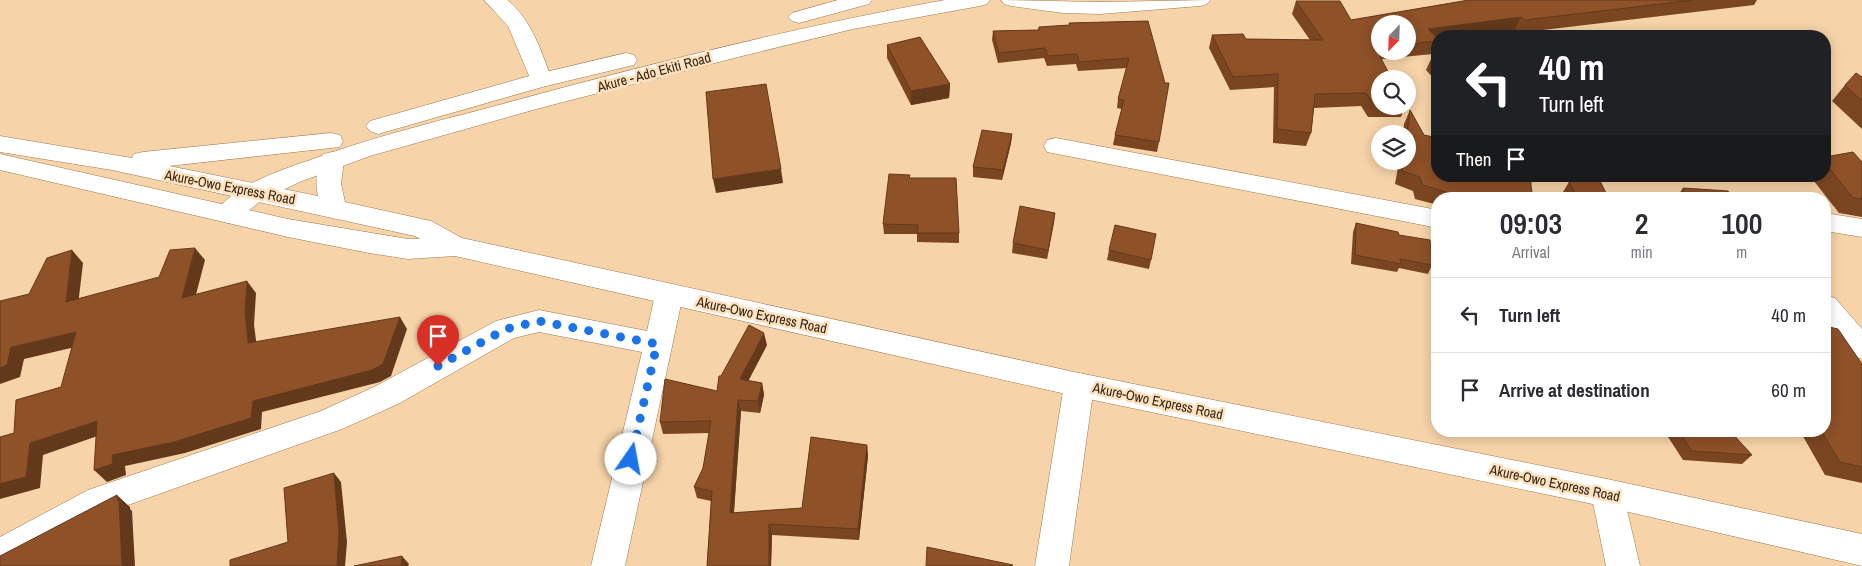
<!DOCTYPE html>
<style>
body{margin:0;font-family:"Archivo Narrow",sans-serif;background:#f2f2f3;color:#2b2b33;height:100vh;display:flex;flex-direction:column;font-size:19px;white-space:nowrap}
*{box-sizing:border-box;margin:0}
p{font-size:16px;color:#7c7c81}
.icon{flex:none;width:28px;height:28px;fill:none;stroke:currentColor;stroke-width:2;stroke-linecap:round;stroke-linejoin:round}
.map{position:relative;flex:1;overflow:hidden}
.sheet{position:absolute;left:1431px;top:192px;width:400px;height:245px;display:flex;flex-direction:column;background:#fff;border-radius:20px;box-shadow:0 2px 12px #0003}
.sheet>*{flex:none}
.banner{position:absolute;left:1431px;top:30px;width:400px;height:152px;border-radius:20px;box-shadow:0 2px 12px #0003;background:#202124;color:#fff;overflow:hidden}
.needle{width:32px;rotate:203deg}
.fabs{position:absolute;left:1371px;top:15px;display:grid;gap:10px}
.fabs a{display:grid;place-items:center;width:45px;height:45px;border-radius:50%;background:#fff;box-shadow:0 2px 12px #0003;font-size:25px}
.pin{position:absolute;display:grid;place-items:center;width:42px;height:42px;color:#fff;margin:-51px -21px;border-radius:50% 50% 50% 0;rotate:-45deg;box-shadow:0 0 5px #0007}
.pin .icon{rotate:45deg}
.me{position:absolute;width:55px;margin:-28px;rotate:12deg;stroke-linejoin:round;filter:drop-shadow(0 0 4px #0008)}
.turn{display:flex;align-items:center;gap:18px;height:105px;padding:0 25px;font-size:22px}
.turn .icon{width:65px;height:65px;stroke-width:2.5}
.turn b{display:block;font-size:35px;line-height:42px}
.then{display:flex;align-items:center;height:48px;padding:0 25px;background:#0003;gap:10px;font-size:19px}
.eta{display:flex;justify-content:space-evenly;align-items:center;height:85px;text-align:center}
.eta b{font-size:30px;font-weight:600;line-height:35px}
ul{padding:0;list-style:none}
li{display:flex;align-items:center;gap:15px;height:75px;padding:0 25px;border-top:1px solid #e1e1e2}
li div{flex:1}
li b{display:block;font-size:19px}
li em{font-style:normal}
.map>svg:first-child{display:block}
</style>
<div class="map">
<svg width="1862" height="566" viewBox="0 0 1862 566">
<rect width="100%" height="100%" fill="#f6d3a8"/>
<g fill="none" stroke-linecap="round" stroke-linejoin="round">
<defs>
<path id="minor" d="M484,0H507C532,20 541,51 552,80L549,85L541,87L533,85L508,26Z
M1056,138L1438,210V228L1047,152L1044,146L1047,140Z
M1825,213L1862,219V237L1825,231Z
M669,285L679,288L683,295L625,566H591L642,352L539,332L514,338L398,404L342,429L111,511L48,544L12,566H0V537L88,490L321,411L376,386L496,321L539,310L647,331L655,295L659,288Z
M1825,295L1835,298L1862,329V359L1852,356L1825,325Z
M1079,373L1090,376L1094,385L1069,566H1035L1064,385L1068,376Z
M1607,479L1619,483L1623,493L1640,566H1606L1591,493L1595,483Z"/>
<path id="major" d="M838,0H872L869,4L799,23L792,21L788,17L792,13Z
M945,0H990L987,4L980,6L853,29L746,55L540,108L370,156L302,181L263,199L237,220L228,223L219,220L215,214C221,203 235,192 246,186C267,175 289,167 310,160C367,139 426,124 484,109C637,67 790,28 945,0Z
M1001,0L1100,2L1210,0L1207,4L1200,6L1100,14L1063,13L1011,6L1004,4Z
M626,53L634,55L637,60L634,65L546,86L378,134L370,131L366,126L370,121L533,75Z"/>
<path id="highway" d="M331,133L340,135L343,141L340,147L169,166L318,196C315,182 316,167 323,154L332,152L341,154L344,160L341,184L345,202L431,221L462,238L1079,373L1607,479L1862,534V566L1607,507L1079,397L455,256L408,259L369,253L288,237L0,170V154L288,219L408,239H420L415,236L112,170L0,152V136L132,158L134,154L143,152Z"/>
</defs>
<use href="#minor" stroke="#9a7a51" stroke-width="1"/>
<use href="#major" stroke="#9a7a51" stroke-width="1"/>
<use href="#highway" stroke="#9a7a51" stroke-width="1"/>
<use href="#minor" fill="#fff" fill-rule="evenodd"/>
<use href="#major" fill="#fff" fill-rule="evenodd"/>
<use href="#highway" fill="#fff" fill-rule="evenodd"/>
</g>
<path fill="#7a4622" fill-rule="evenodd" d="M1469,0H1757L1754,5L1518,33L1515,30L1438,36V44L1433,54L1382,59L1380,79V106H1405L1401,117H1368L1361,106L1314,108L1311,133L1306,146L1273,143L1274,87L1230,90L1209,48L1212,35L1246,39L1310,40L1292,14L1296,1L1351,20ZM1380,24H1408V51H1380Z
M1148,21L1159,142L1157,152L1113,145L1115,135L1122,109L1117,108L1118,99L1127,68L1078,71L1076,64L1047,66L1044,58L998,63L992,40L993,31L1038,30L1039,27L1069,25V23Z
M887,45L950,84L949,98L911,105L887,58Z
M1438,52V83L1426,70L1432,57Z
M1862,77V129L1832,101L1845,85Z
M1410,110L1424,135L1531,186L1533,199H1438V205L1415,199L1413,191L1395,184L1399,161H1408V134H1403L1404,124Z
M1012,134L1011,143L1002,180L973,177V167Z
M1825,157L1862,162V217L1839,213L1810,176H1825Z
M910,178L959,233V243L917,242V234H884L883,224Z
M1569,182L1609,199H1567L1563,192Z
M1683,188L1733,199H1677L1676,198Z
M1055,213L1047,259L1012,253L1013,243Z
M1356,223L1399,235L1432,265L1428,274L1399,268L1397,272L1351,264L1353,232Z
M1109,250L1151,260L1149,269L1107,260Z
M767,345L748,381L762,383L764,395L760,413L741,411L734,513L802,508L867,445L868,456L859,540L772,535L771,566H707L711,501L697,498L694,487L703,468L709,433L663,434L660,422L717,391Z
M1862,364V483L1825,475L1800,431H1825Z
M1673,431H1730L1752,455L1742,464L1683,460L1668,437Z"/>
<path fill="#63391c" d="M1521,17L1515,30L1467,36H1438V40L1428,29Z
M950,84L949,98L911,105V91Z
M1012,134L1011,143L1002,180L1003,170Z
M781,169L783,183L716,193L713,179Z
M1055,213L1054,223L1047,259L1048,250Z
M195,248L205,260L192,310L182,298Z
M72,250L83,263L77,314L66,302Z
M247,281L256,293L254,325L258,355L248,343L245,312Z
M400,317L407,329L391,376L380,382L262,412L261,429L185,453L125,466L126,475L107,482L94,470L112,455L253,401Z
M76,332L88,344L24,359L20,377L0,384V368L11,347Z
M764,333L767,345L743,391L740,379Z
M762,383L764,395L760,413L758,401Z
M738,400L741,411L733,524L730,513Z
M97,421L109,432L43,455L40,488L0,499V484L30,443Z
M867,445L868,456L859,540L858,529Z
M334,473L341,482L347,542L345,566H337Z
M117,495L130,507V509L132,511L135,566H122Z
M769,524L772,535L771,566H769Z
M402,556L409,564L408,566H401Z"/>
<path fill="#8e5128" stroke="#63391c" d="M1469,0H1694L1525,20L1521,17L1428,29L1438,39V41L1408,44V24H1380V47H1375L1392,79H1380V104H1373L1366,93L1315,94L1311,133L1277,129L1278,74L1233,77L1212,35L1243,34L1246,39L1323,40L1296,1H1340L1351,20Z
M1148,21L1165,83H1169L1159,142L1115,135L1124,100L1118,99L1129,58L1079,62L1077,54L1048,56L1045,48L999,53L993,31L1039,30V27L1070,25L1069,23Z
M920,37L950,84L911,91L887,45Z
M1438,52V63L1432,57Z
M1856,73L1862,77V101L1845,85Z
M766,84L781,169L713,179L706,92Z
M1410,110L1424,135L1438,138V176H1531V186L1533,199H1470L1422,185L1420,177L1402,171L1403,161H1408V134H1407Z
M982,130L1012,134L1003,170L973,167Z
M1853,152L1862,162V199L1853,198L1825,163V157Z
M889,174L910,175L909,178H956L959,233H917L918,225L883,224Z
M1599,179L1609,199H1578L1569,182Z
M1683,188L1728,191L1733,199H1689Z
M1020,206L1055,213L1048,250L1013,243Z
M1356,223L1398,232L1399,235L1430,240L1432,265L1400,259L1401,264L1355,255Z
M1115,225L1156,234L1151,260L1109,250Z
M195,248L182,298L247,281L245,312L248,343L400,317L383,364L372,370L253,401L251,418L174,442L112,455L113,464L94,470L97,421L30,443L26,477L0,484V437L14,433L16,400L61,387L76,332L11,347L7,365L0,368V301L29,294L47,258L72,250L66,302L159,277L170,250Z
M749,325L764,333L740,379L762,383L758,401L738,400L730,513L802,508L811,437L867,445L858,529L769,524V566H707L712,491L694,487L703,468L711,421L660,422L665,379L717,391L719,376H721Z
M1825,326L1838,329L1862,364V467L1840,462L1821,431H1825Z
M1678,431H1730L1752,455L1692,451Z
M334,473L339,533L337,566H294V565L292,566H230V560L288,542L284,488Z
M117,495V500L119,499L122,566H0V556Z
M927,547L1013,565L1012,566H926Z
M402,556L401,566H354Z"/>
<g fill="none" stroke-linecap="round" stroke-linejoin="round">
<path stroke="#1a73e8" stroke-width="9" stroke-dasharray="0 16.2" d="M438,366L506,329L539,321L657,344L631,459"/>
</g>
<g text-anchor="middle" stroke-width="5" stroke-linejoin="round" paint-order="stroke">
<g font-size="14" fill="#332515" stroke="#fee1bf">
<text transform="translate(654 72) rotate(-15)" y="5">Akure - Ado Ekiti Road</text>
<text transform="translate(230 187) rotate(11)" y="5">Akure-Owo Express Road</text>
<text transform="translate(762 315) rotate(12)" y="5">Akure-Owo Express Road</text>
<text transform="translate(1158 401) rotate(12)" y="5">Akure-Owo Express Road</text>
<text transform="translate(1555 483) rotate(12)" y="5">Akure-Owo Express Road</text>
</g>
</g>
</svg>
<div class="fabs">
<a><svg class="needle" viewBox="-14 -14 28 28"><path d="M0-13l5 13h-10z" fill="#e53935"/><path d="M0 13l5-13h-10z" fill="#7c7c81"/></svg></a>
<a><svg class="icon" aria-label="search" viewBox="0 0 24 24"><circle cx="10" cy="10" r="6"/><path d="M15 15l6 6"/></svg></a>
<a><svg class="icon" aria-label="layers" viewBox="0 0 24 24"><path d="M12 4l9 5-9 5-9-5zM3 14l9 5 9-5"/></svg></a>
</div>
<div class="pin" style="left:438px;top:366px;background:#d93025"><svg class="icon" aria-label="arrive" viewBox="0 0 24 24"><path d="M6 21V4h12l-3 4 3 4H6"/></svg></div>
<svg class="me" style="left:631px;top:459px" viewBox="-20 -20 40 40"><circle r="19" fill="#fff"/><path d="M0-13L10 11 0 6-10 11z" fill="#1a73e8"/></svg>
<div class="banner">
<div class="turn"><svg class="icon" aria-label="left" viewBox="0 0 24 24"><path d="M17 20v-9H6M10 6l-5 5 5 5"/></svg><div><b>40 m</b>Turn left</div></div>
<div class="then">Then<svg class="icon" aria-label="arrive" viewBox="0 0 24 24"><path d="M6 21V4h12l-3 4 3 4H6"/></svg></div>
</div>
<section class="sheet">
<div class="eta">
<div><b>09:03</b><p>Arrival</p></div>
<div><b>2</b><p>min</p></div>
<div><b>100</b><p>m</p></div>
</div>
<ul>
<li><svg class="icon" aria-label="left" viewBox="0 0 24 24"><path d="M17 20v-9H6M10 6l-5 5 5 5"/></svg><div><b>Turn left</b></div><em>40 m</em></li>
<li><svg class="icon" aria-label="arrive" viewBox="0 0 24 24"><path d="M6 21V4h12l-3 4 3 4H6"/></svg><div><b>Arrive at destination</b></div><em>60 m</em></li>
</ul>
</section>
</div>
